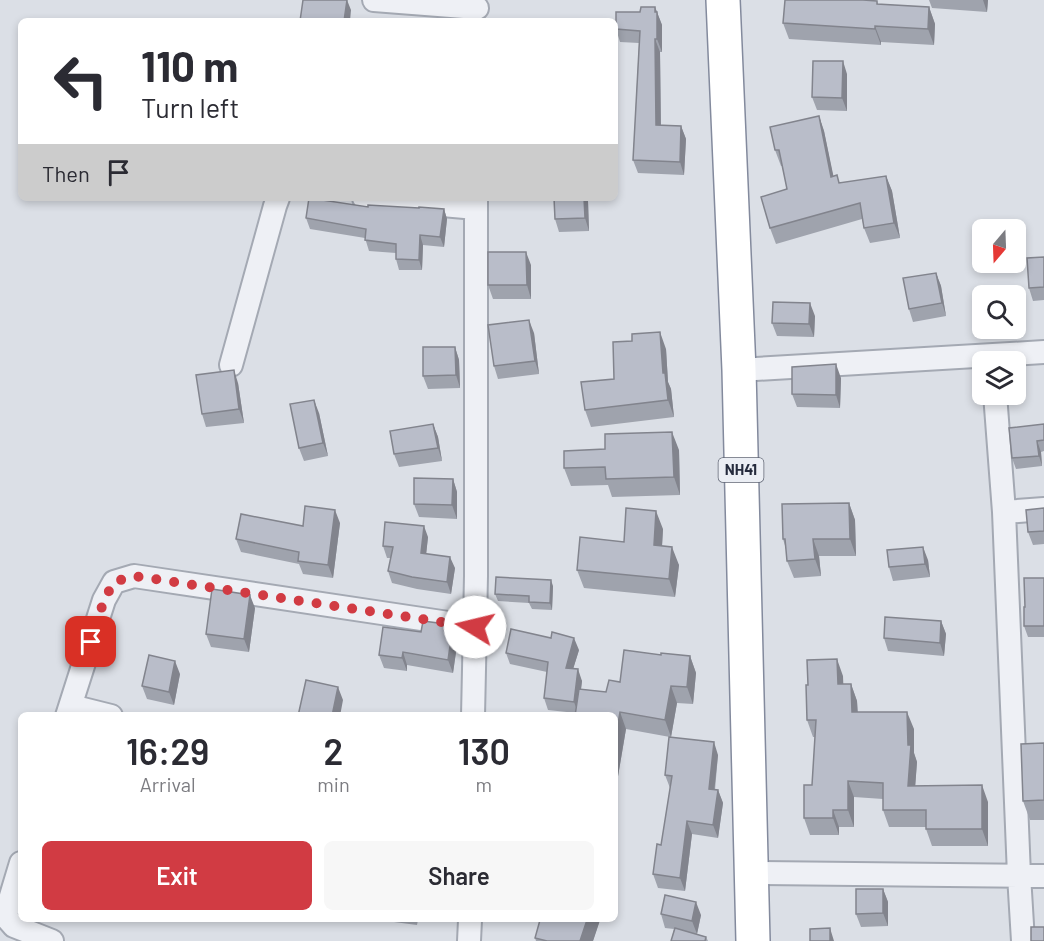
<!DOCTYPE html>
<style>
body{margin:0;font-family:Barlow,sans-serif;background:#f7f7f7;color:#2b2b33;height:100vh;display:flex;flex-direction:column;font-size:22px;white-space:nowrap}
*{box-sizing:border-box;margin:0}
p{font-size:20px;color:#7c7c81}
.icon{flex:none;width:33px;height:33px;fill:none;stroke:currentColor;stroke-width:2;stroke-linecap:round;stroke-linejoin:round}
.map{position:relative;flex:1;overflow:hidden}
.drawer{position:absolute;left:18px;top:712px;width:600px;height:210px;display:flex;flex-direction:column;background:#fff;border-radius:9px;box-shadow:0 3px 9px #0003}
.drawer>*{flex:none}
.top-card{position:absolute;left:18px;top:18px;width:600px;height:183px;border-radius:9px;box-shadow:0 3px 9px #0003;background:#fff;color:#2b2b33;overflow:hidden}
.needle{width:39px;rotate:199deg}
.fabs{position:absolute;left:972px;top:219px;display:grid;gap:12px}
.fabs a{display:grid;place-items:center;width:54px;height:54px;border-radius:9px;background:#fff;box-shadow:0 3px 9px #0003;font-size:30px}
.pin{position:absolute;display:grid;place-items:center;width:51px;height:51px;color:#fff;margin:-26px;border-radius:12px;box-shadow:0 3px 9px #0006}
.me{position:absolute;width:66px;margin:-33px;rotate:279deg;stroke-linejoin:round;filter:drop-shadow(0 0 4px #0008)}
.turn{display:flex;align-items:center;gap:21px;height:126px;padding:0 24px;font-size:27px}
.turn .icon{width:78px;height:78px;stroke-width:2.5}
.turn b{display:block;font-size:42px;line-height:51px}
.then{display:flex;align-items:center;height:57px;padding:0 24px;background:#0003;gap:12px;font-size:22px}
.eta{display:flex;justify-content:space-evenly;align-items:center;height:102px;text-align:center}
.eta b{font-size:36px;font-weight:600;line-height:42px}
.primary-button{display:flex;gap:12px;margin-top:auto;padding:12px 24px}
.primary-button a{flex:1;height:69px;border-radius:9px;background:#d13b43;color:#fff;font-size:24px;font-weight:600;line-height:69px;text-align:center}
.primary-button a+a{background:#f7f7f7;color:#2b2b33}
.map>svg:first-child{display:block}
</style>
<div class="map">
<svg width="1044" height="941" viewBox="0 0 1044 941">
<rect width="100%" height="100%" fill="#dbdfe6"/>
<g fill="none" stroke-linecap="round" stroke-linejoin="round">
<defs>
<path id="street" d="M374,0L477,8
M364,198L476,208
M231,365L275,206L278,198
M739,370L1044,352
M995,394L1004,512L1019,875L1023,941
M1004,512L1044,509
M71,706L111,716
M67,716L104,600L114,582L134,576L475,627
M473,716L476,576V198
M21,863L8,906L6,917L14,926L52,941
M751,873L1044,876
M469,941L470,920"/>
<path id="highway" d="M723,0L739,370L753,941"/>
</defs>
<use href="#street" stroke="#a4a9b3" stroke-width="26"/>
<use href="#highway" stroke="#838a9d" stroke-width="36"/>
<use href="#street" stroke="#eef0f5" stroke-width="22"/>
<use href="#highway" stroke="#fff" stroke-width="33"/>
</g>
<path fill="#9fa3ad" d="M929,0H988L987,12L932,8Z
M877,1L878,4L929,7L935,24L934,45L881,42V45L789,39L783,23Z
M655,7L662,25V52H660L661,125L681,126L686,139L684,175L638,173L633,160L639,43L620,42L616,29Z
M847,74V111L817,110L812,97Z
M819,116L824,131L833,176L840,183L886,176L892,191L900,238L870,243L864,228L862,219L776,244L770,228L787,189L782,166H781L775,150Z
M554,198H588V201L589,231L559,232L555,219Z
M368,207L444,209L447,219L444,247L423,245L422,270H399L396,259V253L369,251L365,238L310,229L306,218Z
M1044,257V300L1033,301L1029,288Z
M531,265V299H493L488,285Z
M936,273L941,286L946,316L913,322L909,309Z
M815,316L814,337L777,336L772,323Z
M534,333L539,374L498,379L494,366Z
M455,347L459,360L460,388L428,389L423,376Z
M666,349L668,382L671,389L674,417L591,427L585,410Z
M841,378L840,408L797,407L792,394Z
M238,383L244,423L206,427L202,414Z
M319,413L328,456L304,461L299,448Z
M433,424L438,437L442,461L399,467L394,454Z
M1044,424V451L1041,452L1042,466L1016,469L1012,458Z
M679,450L680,495L612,497L608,485L571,486L564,468Z
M453,479L457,492V519L419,517L414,504Z
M849,503L855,520L856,556H819L821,576L794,578L787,561L786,549L783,539Z
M1044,508V544L1033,545L1028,532L1041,509Z
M340,523L333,578L303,574L299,564L241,552L236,539L303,526Z
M663,529L662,546L679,565L675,597L584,588L577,570L624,542Z
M428,537L426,554L455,568L451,594L417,589L392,583L388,571L391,558H387L383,546Z
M928,560L930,577L893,581L889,567Z
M1044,578V637H1028L1024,626L1025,607Z
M553,586L552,610L532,609L529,603L498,601L495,594Z
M255,608L249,652L211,647L206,634Z
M941,621L946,634L944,656L888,651L884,638Z
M458,638L453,673L407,665V671L384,668L379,655Z
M579,650L573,669L582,681L581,689L606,692L620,682L661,655L690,656L696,673L693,704L677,703L671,737L718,755L715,790H718L723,803L718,838L692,834L685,891L658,888L653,874L661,845L670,788L665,775L670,737L626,729L616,788H615V716L576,713L548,710L544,698L547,672L510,664L506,653Z
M180,674L174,705L147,699L142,686Z
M843,676V684H851L857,701L858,712L914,729V753L917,762L915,786L988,802V846H932L926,829V827H889L883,810V799L854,797V827H839V835H810L804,818L812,785L815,737H813L807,720L808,685Z
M1044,743V820H1030L1023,801Z
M883,889L888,902V926L861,927L856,914Z
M661,914L701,915L697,934L706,937L708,941H671L674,929L665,928Z
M394,920H418L417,925L394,922Z
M540,920H600L593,941H536L535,938Z"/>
<path fill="#82848d" d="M347,0L351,10L350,21H344Z
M983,0H988L987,12Z
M655,7L662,25V52L657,39Z
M929,7L935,24L934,45L928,29Z
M875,26L881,42V45L875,29Z
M655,39L660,52L661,138L656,125Z
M843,61L847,74V111L842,98Z
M819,116L824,131L837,193L831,177Z
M681,126L686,139L684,175L680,162Z
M886,176L892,191L900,238L894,223Z
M584,198H588V201L589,231L585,218Z
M444,209L447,219L444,247L440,237Z
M420,235L423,245L422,270L419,260Z
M526,252L531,265V299L527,285Z
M936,273L941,286L946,316L942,303Z
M810,303L815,316L814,337L809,324Z
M529,320L534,333L539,374L535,361Z
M660,332L666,349L668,382L671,389L674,417L668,400L663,373Z
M455,347L459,360L460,388L456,375Z
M836,364L841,378L840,408L836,395Z
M234,370L238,383L244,423L239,409Z
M314,400L319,413L328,456L323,443Z
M433,424L438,437L442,461L438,448Z
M672,432L679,450L680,495L674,477Z
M1037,441L1041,452L1042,466L1039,456Z
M453,479L457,492V519L452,505Z
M849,503L855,520L856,556L850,539Z
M335,510L340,523L333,578L328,565Z
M656,511L663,529L661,563L654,545Z
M424,526L428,537L425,565L421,553Z
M813,539L819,556L821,576L815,559Z
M672,547L679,565L675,597L669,579Z
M923,547L928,560L930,577L925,564Z
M450,557L455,568L451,594L447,582Z
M551,580L553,586L552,610L550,603Z
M250,595L255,608L249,652L244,639Z
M941,621L946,634L944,656L940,643Z
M453,625L458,638L453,673L448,660Z
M574,638L579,650L570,679L566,668Z
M403,652L407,665V671L402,658Z
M690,656L696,673L693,704L687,687Z
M837,659L843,676L844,701L838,684Z
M175,661L180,674L174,705L169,692Z
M578,669L582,681L578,713L574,702Z
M851,684L857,701L858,729L852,712Z
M671,686L677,703L671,737L665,720Z
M338,687L343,700L340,716H332Z
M620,712L626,729L616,788L615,784V741Z
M907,712L914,729V753L917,762L914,803L908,786Z
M714,742L718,755L713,802L709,789Z
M848,781L854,797V827L848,810Z
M982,785L988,802V846L982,829Z
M718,790L723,803L718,838L713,825Z
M833,810L839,827V835L833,818Z
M687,821L692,834L685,891L680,878Z
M883,889L888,902V926L883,913Z
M696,902L701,915L697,934L692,921Z
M587,920H600L593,941H580Z
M830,928L834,941H830Z"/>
<path fill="#b9bdc9" stroke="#82848d" stroke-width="1.5" d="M303,0H347L344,21H300Z
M785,0H863L877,1V4L929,7L928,29L875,26V29L783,23Z
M641,7H655V12H657V39H655L656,125L681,126L680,162L633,160L640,31L616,29V12H640Z
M813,61H843L842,98L812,97Z
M819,116L831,177L837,175L839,183L886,176L894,223L864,228L860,203L770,228L761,197L787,189L779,150H775L770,127Z
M309,198L368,207V205L419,208V207L444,209L440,237L420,235L419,260L396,259V244L365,240L366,229L306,218Z
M554,198H584L585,218L555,219Z
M488,252H526L527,285H488Z
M1044,257V287L1029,288L1027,258Z
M936,273L942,303L909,309L903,278Z
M773,302L810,303L809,324L772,323Z
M529,320L535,361L494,366L488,325Z
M660,332L663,373H665L668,400L585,410L581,382L614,379L613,342L632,341V334Z
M423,347H455L456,375L423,376Z
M836,364V395L792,394V367Z
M234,370L239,409L202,414L196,375Z
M314,400L323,443L299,448L290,404Z
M433,424L438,448L394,454L390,431Z
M1044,424V440L1037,441L1039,456L1012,458L1009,428Z
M672,432L674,477L606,479L605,467L564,468V451L605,449V434Z
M414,478L453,479L452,505L414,504Z
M849,503L850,539H813L815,559L787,561L785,539H783L782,504Z
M305,506L335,510L328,565L298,561L299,552L236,539L241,514L303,526Z
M626,508L656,511L654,545L672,547L669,579L577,570L580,537L624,542Z
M1044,508V531L1028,532L1026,510Z
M385,522L424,526L421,553L450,557L447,582L412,577L388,571L393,547L383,546Z
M923,547L925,564L889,567L887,550Z
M496,577L551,580L550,603L529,602V596L495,594Z
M1024,578H1044V626H1024V607H1025Z
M212,589L250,595L244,639L206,634Z
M885,617L941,621L940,643L884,638Z
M423,621L453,625L448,660L403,652L402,658L379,655L383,627L421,632Z
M511,629L551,638L552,632L574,638L566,668L578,669L574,702L544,698L548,662L506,653Z
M624,650L661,655V653L690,656L687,687L671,686L665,720L620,712L615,741V716H575L579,689L606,692L609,680L620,682Z
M149,655L175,661L169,692L142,686Z
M837,659L838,684H851L852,712H907L908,745H911L908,786L982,785V829H926V810H883V783L848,781V810H833V818H804V785H812L816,720H807L806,685H808L807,660Z
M306,680L338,687L332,716H298Z
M669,737L714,742L709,789L718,790L713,825L687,821L680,878L653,874L657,844L661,845L672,776L665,775Z
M1044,743V800L1023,801L1021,744Z
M856,889H883V913L856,914Z
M665,895L696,902L692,921L661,914Z
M540,920H587L580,941H547L535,938Z
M1031,927H1044V941H1031Z
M675,928L706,937L705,941H671Z
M830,928V941H810V929Z"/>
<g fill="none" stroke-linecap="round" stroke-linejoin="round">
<path stroke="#d13b43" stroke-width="10" stroke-dasharray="0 18" d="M91,642L104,600L114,582L134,576L475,627"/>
</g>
<g text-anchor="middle" stroke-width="4.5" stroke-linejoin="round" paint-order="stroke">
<rect fill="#ebeef4" stroke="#606674" stroke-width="1.5" x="718.5" y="458" width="45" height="24" rx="4.5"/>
<g font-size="15" font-weight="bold" fill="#252b3d">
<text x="741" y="475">NH41</text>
</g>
</g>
</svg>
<div class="fabs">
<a><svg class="needle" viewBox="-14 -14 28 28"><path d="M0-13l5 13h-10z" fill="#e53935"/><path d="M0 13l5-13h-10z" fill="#7c7c81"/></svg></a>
<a><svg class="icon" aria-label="search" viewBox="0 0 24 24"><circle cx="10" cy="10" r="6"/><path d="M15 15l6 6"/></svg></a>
<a><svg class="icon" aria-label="layers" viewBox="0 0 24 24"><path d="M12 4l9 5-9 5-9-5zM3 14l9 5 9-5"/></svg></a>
</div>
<div class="pin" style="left:91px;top:642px;background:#d93025"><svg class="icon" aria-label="arrive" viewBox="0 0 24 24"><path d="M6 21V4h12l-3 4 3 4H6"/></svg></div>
<svg class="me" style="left:475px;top:627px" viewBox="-20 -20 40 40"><circle r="19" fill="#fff"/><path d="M0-13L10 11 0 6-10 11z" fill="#d13b43"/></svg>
<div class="top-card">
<div class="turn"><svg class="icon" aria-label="left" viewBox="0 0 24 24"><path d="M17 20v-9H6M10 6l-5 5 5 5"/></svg><div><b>110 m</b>Turn left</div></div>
<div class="then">Then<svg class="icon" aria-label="arrive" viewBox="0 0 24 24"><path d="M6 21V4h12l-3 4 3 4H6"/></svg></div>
</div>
<section class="drawer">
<div class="eta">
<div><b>16:29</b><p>Arrival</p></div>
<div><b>2</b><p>min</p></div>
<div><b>130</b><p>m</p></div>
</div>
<div class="primary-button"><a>Exit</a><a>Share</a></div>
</section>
</div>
